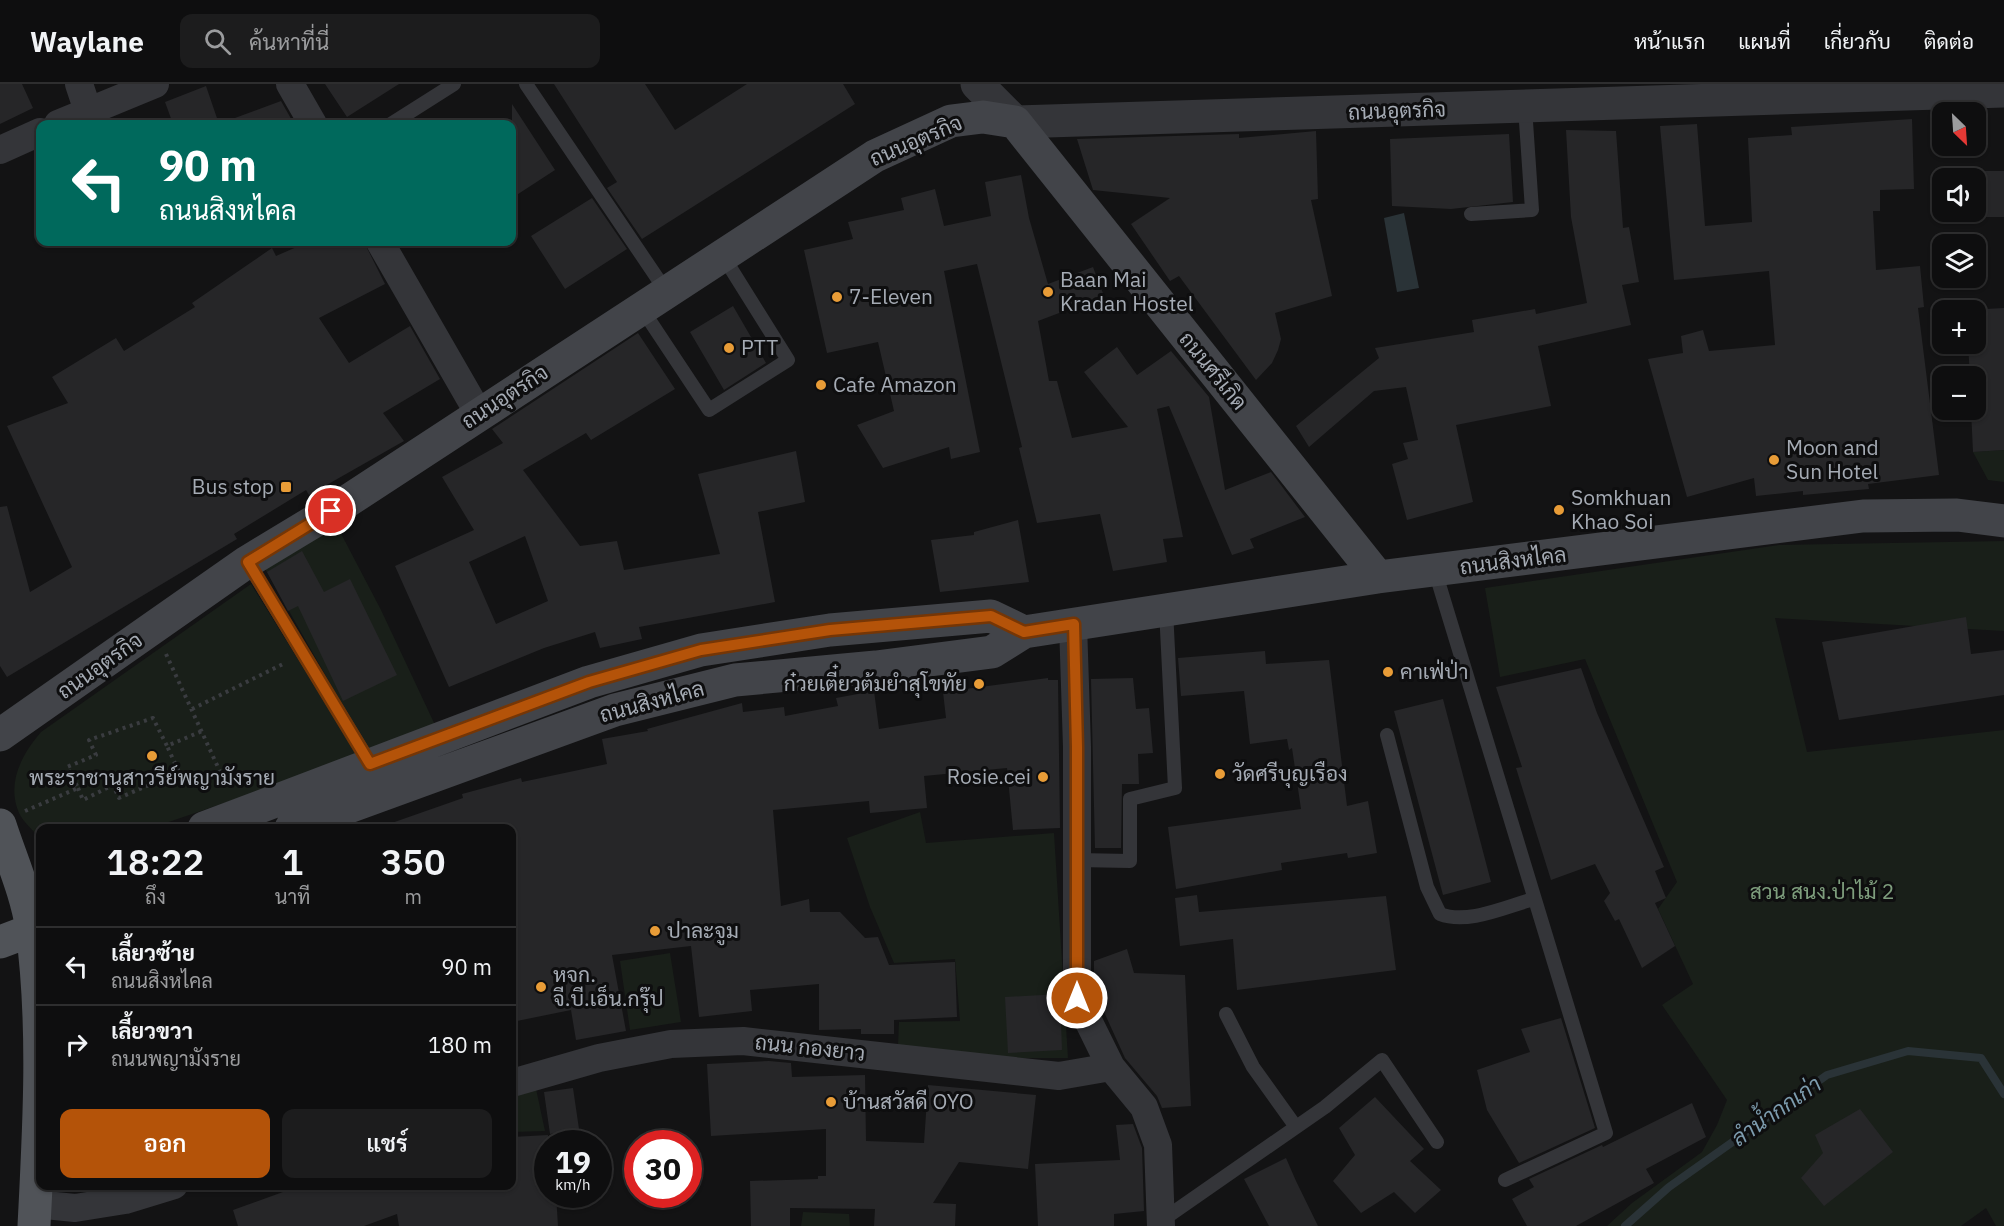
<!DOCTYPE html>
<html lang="th">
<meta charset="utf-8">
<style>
body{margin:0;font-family:"IBM Plex Sans",Sarabun,sans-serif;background:#1c1c1d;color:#f1f3f6;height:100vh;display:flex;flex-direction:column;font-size:22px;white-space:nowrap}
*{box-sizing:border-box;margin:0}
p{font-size:20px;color:#9b9c9e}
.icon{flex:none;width:33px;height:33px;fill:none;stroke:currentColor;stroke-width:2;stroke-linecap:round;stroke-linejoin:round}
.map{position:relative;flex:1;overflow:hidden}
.drawer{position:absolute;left:36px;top:740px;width:480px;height:366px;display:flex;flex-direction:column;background:#0e0e0f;border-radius:12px;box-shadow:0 2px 4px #0004,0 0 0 2px #2e2e2f}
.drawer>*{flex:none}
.guide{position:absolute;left:36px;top:36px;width:480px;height:126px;border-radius:12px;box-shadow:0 2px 4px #0004,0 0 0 2px #2e2e2f;background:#00695c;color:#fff;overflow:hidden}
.needle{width:39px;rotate:155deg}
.fabs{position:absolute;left:1932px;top:18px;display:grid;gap:12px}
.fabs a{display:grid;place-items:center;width:54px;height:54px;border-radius:12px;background:#0e0e0f;box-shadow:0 2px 4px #0004,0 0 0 2px #2e2e2f;font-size:30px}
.speed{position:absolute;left:534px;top:1046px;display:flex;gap:12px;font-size:30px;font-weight:700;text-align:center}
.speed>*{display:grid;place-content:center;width:78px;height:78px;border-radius:50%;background:#0e0e0f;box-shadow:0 2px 4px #0004,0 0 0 2px #2e2e2f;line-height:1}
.speed small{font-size:15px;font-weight:400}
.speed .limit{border:9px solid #d22;background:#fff;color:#111}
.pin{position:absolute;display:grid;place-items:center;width:51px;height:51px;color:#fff;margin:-26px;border:3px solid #fff;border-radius:50%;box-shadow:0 2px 6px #0007}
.me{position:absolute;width:66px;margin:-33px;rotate:0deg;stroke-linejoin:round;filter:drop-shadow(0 0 4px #0008)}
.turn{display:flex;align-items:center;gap:21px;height:126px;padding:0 24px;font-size:27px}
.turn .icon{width:78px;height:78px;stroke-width:2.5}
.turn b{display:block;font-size:42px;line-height:51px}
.eta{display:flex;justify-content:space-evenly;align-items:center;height:102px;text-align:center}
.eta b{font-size:36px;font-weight:600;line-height:42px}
.button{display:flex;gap:12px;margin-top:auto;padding:12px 24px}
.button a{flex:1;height:69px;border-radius:12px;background:#b45309;color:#fff;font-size:24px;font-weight:600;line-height:69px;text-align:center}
.button a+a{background:#1c1c1d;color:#f1f3f6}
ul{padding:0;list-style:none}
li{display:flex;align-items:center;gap:18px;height:78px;padding:0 24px;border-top:2px solid #2e2e2f}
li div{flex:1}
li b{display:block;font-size:22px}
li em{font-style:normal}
header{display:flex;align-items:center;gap:36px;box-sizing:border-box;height:84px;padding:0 30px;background:#0e0e0f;border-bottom:2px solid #2e2e2f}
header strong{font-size:28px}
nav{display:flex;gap:33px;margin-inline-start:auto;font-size:21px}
.search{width:420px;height:54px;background:#1c1c1d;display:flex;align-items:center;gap:15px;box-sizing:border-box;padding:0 21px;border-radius:12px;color:#9b9c9e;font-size:22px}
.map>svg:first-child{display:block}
</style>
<header>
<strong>Waylane</strong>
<div class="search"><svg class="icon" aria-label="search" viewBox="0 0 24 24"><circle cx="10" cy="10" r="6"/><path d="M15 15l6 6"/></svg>ค้นหาที่นี่</div>
<nav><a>หน้าแรก</a><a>แผนที่</a><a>เกี่ยวกับ</a><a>ติดต่อ</a></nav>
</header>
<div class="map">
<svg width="2004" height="1142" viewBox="0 0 2004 1142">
<rect width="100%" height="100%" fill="#131314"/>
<path fill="#191f19" d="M2004,366V398L1988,396L1973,368Z
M336,440L381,526L436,643L369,668L264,483Z
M2004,457V547L1775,534L1807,668L2004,646V1142H1996L1986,1124L1961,1142H1607L1632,1119L1702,1068L1717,1041L1727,1016L1662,921L1693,900L1658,825L1677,798L1585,575L1500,593L1485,504L1779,461Z
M251,500L359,673L151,744H40V754C34,747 23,738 19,729C6,699 22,670 41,648Z
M920,728L926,759L1054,749L1068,974H992L898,961L899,938L960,937L955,875L894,879L870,823L847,754Z
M670,869L681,938L630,946L620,877Z
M535,1000L545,1047L512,1048V1008Z
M803,1128L849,1130L850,1142H801Z"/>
<path fill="#2a3337" d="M1404,129L1419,204L1397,208L1384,134Z"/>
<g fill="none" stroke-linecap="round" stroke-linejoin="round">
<path stroke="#2a3337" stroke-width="8" d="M1625,1142L1669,1103L1827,991L1908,967L1981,974L2004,1010"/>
</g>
<path fill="#262628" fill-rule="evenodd" d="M0,0H22L33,24L0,40Z
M325,0H399L347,33Z
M554,0H645L675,46L747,0H843L855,20L642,155L607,104L617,98Z
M206,2L219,40H173L165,18Z
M281,17L294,40H224V38Z
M512,20L555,86L512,114Z
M1912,35L1914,105L1880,106V127H1873L1876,186L1920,182L1924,223L1918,224L1939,391L1868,400L1869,405L1803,411V407L1756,412L1754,394L1687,413L1648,275L1683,269L1681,252L1703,246L1709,267L1775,261L1769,187L1674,196L1660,42L1697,40L1705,142L1752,138L1748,54L1792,51L1791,43Z
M1566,46L1616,47L1623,144L1629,143L1639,198L1622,201L1631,241L1538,262L1551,322L1456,341L1473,418L1407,436L1392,380L1408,375L1403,359L1418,356L1406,303L1374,307L1309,363L1296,342L1379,274L1375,264L1474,248L1472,236L1535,225L1536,230L1587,219L1571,133Z
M1316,47L1318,115L1311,116L1332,212L1275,229L1281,255L1278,266L1272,279L1256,296L1179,192L1170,197L1131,140L1170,114L1093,106L1077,55L1239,50V54Z
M1509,50L1513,118L1451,125L1392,122L1390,55Z
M1943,87H2004V133H1943V128H1976V94H1943Z
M1021,91L1029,134L1048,200L1093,183L1104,212L1038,237L1049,297H1057L1072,354L1128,343L1084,288L1117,263L1137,291L1171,267L1209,313L1225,406L1271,388L1305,433L1250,455L1254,464L1232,471L1169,322L1157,325L1183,453L1163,455L1167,478L1113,487L1100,430L1037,439L1019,364L1022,363L977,180L944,187L980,368L951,375L949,363L883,384L857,341L894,327L878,258L827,269L804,166L853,155L848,138L904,126L901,114L935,105L944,142L991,132L985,98Z
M592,114L627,165L565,205L531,152Z
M308,158H364L385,200L319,234L349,279L410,242L440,295L383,329L404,357L309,411L306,406L234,450L237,455L7,593L0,582V423L7,422L30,508L72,483L7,342L68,319L52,293L116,254L124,267L195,223L192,219L272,164L276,172Z
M733,222L766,279L724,306L690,248Z
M2004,224V366L1973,368L1971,326H1976V292H1970L1968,260H1976V226H1967Z
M638,249L675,305L591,356L586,349L523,386L580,462L617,457L624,486L720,470L698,390L796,367L805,418L758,428L775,518L639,543L642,555L600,564L595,548L544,564L449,603L395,482L474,446L442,393L503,359L492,345ZM525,452L548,517L496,540L469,478Z
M1018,436L1029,498L940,508L931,456L974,451V448Z
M302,467L324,508L350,495L397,591L343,617L298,522L288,527L267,488Z
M1966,533L1971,570L2004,566V611L1839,636L1822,558Z
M1265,567L1266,580L1329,576L1347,722L1368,717L1377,769L1348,774L1347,769L1281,779L1282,786L1176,805L1168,743L1301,725L1292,664L1289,666L1287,655L1250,660L1244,607L1181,612L1178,574Z
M1581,584L1597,629L1664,783L1655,787L1666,814L1655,819L1675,862L1642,884L1619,835L1615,837L1604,817L1610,809L1595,780L1551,796L1516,684L1522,683L1496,603Z
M1048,594V596H1058L1060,744L1013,746L1007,684L924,692L927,724L870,729L869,717L773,726L781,822L809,815L810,828H840L865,854L878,853L889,881L955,878L957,933L894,936V950H861V945L819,946V900L750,906L752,927L699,933L691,862L612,871L626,947L576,956L571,926L512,938V897L517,896L512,866V744H387L386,741L463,714L462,710L521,694L522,698L607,680L602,655L648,647L647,645L742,619L743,628L784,623L785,632L838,622L836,614L874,607L879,645L946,634L943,608Z
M1133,594L1136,625L1149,624L1153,669L1138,670L1139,700H1122L1121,764H1095L1091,595Z
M1443,615L1491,798L1443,811L1394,627Z
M1197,811L1199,828L1386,812L1396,886L1237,906L1233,855L1180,862L1175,814Z
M1127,865L1134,889L1185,891L1191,1022L1162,1024L1157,1012L1125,974L1094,906V877Z
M1060,910L1062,966L1008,969L1005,913Z
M1561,934L1595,1044L1519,1079L1487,1026L1477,986L1530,968L1521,945Z
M769,977L791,979L792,993L865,991L866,1057L924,1059L928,1001L1036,1011L1028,1085L959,1078L933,1119L956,1120L955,1142H874L875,1125L790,1124V1142H751L750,1097L818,1095V1092H826V1045L711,1052L707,980Z
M573,1004L579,1045L550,1050L544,1008Z
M1375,1013L1424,1065L1410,1077L1441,1106L1415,1129L1394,1108L1361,1129L1333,1097L1355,1071L1339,1044Z
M1692,1019L1706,1053L1646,1085L1654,1099L1576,1142H1527L1512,1115L1534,1103L1529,1095L1602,1061L1603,1063Z
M1860,1025L1893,1068L1824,1122L1801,1094L1823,1069L1815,1051Z
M1133,1040L1142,1064L1144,1127L1114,1130V1142H1038L1035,1080L1120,1076L1116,1041Z
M548,1051V1110H556L558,1142H399L397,1130L364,1142H238L233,1126L283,1108L281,1101H512V1053Z
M1286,1074L1296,1097L1318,1142H1269L1244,1095Z"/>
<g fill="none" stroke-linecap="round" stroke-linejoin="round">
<path stroke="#3a3c40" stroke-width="4" stroke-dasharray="3 4.5" stroke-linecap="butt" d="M166,570L228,705
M192,625L285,579
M78,704L83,716L113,701L119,714L179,688L167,662
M25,727L78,704L67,683L96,671L89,656L153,634L167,662L202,647"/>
<path stroke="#343539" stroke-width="14" d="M526,0L666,207
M391,40L454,0
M1471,130L1532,126L1525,23
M642,225L709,326L788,276L723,172
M247,478L370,679
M1435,487L1606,1049L1505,1096
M1387,651L1427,803L1440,830C1468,841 1507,822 1534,815
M1077,776L1130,777V715L1175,704L1166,526
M1226,930L1253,983L1296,1043
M1161,1137L1325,1023L1382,976L1437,1058"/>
<path stroke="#343539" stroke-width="28" d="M79,0L88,27
M290,0L313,40
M58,40L155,0
M0,66L40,48
M380,158L479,330
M1073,540L1077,663V914L1111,983L1144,1023L1158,1061L1161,1142
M512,999L599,974L671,960L743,957L1059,992L1111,983
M35,1120L75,1124L125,1116L174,1101"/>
<path stroke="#343539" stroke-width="33" d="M977,0L1015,38L2004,7"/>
<path stroke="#424449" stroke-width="33" d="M0,651L247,478L343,420L875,72L951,37L983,33L1015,38L1378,493
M204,744L589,598L701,566L830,546L991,532L1024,548
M291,744L615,626L735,596L876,583L992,568L1024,548L1378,493L1863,432L1957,431L2004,437"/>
<path stroke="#505358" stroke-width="33" d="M0,741C11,775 27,810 32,846C45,943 39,1045 34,1142
M0,858L32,846"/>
</g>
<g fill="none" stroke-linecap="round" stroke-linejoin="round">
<defs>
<path id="route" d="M331,427L248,478L370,680L589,598L701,566L830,546L991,532L1024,548L1074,540L1077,663V914"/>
</defs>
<use href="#route" stroke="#753606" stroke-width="15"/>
<use href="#route" stroke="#b45309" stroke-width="10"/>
</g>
<g fill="#e89c37" stroke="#0e0e0f" stroke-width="2">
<circle cx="1048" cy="208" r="6"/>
<circle cx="837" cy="213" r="6"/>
<circle cx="729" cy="264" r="6"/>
<circle cx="821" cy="301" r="6"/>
<circle cx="1774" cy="376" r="6"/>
<rect x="280" y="397" width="12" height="12" rx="3"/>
<circle cx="1559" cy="426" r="6"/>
<circle cx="1388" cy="588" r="6"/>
<circle cx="979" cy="600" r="6"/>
<circle cx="152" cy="672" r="6"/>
<circle cx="1220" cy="690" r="6"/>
<circle cx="1043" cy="693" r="6"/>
<circle cx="655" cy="847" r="6"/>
<circle cx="541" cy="903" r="6"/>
<circle cx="831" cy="1018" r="6"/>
</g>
<g text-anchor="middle" stroke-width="6" stroke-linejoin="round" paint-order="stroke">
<g font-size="21" fill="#a5abb4" stroke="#0e0e0f">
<text transform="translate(1397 27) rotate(-2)" y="7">ถนนอุตรกิจ</text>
<text transform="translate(916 57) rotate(-23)" y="7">ถนนอุตรกิจ</text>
<text transform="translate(1213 287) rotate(51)" y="7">ถนนศรีเกิด</text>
<text transform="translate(505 313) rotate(-33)" y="7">ถนนอุตรกิจ</text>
<text transform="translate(1513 477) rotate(-7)" y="7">ถนนสิงหไคล</text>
<text transform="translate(100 582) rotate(-35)" y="7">ถนนอุตรกิจ</text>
<text transform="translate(652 618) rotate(-15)" y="7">ถนนสิงหไคล</text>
<text transform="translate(810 964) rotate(6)" y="7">ถนน กองยาว</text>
</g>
<g font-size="21" fill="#a5abb4" stroke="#0e0e0f" text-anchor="start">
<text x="1060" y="203">Baan Mai<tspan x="1060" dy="24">Kradan Hostel</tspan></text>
<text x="849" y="220">7-Eleven</text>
<text x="741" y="271">PTT</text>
<text x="833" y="308">Cafe Amazon</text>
<text x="1786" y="371">Moon and<tspan x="1786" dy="24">Sun Hotel</tspan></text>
<text x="274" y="410" text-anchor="end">Bus stop</text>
<text x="1571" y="421">Somkhuan<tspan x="1571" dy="24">Khao Soi</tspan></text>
<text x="1400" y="595">คาเฟ่ป่า</text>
<text x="967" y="607" text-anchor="end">ก๋วยเตี๋ยวต้มยำสุโขทัย</text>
<text x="1232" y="697">วัดศรีบุญเรือง</text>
<text x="1031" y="700" text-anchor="end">Rosie.cei</text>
<text x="152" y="701" text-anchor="middle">พระราชานุสาวรีย์พญามังราย</text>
<text x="667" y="854">ปาละจูม</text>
<text x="553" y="898">หจก.<tspan x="553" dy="24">จี.บี.เอ็น.กรุ๊ป</tspan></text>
<text x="843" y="1025">บ้านสวัสดี OYO</text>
</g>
<g font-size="21" fill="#7e9e7d" stroke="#0e0e0f">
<text x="1822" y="815">สวน สนง.ป่าไม้ 2</text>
</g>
<g font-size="22" font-style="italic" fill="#7d9cae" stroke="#0e0e0f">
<text transform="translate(1776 1027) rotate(-35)" y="8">ลำน้ำกกเก่า</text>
</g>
</g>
</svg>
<div class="fabs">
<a><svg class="needle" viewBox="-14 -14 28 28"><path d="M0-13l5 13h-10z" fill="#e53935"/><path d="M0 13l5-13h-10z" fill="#9b9c9e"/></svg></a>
<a><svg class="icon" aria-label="sound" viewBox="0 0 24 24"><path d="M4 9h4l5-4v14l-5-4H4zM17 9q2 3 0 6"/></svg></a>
<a><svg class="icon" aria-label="layers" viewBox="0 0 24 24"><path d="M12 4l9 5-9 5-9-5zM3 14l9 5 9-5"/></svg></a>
<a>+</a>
<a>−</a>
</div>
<div class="speed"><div>19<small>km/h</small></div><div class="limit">30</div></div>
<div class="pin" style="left:331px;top:427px;background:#d93025"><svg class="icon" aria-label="arrive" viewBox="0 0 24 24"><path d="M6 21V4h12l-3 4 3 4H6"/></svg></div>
<svg class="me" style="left:1077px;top:914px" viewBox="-20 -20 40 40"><circle r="17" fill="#b45309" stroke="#fff" stroke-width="3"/><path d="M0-11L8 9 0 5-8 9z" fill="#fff"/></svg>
<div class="guide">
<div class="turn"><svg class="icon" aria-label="left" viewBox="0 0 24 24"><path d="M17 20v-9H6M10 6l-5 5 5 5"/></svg><div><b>90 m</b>ถนนสิงหไคล</div></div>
</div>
<section class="drawer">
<div class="eta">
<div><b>18:22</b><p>ถึง</p></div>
<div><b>1</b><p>นาที</p></div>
<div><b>350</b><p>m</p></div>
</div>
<ul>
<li><svg class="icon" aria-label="left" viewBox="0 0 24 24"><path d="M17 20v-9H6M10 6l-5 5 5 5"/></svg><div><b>เลี้ยวซ้าย</b><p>ถนนสิงหไคล</p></div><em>90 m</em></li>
<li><svg class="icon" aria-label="right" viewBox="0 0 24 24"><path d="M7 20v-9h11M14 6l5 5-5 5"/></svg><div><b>เลี้ยวขวา</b><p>ถนนพญามังราย</p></div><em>180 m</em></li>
</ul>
<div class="button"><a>ออก</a><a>แชร์</a></div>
</section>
</div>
